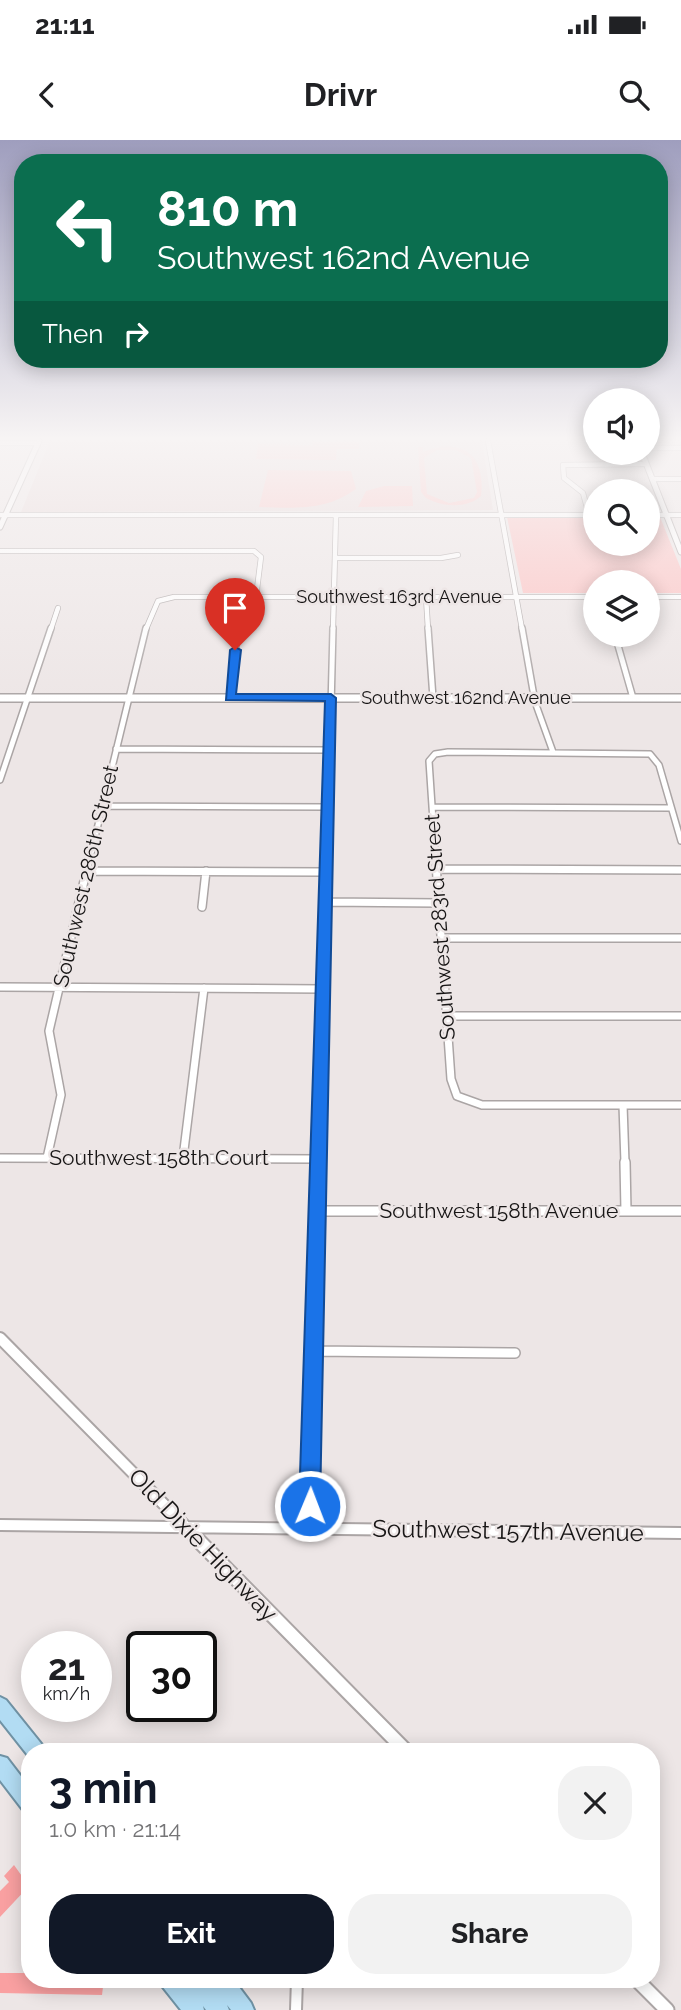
<!DOCTYPE html>
<meta charset="utf-8">
<style>
body{margin:0;font-family:Raleway,sans-serif;background:#f2f2f2;color:#202124;height:100vh;display:flex;flex-direction:column;font-size:26px;white-space:nowrap}
*{box-sizing:border-box;margin:0}
p{font-size:23px;color:#757577}
.icon{flex:none;width:38px;height:38px;fill:none;stroke:currentColor;stroke-width:2;stroke-linecap:round;stroke-linejoin:round}
.map{position:relative;flex:1;overflow:hidden}
.drawer{position:absolute;left:21px;top:1603px;width:639px;height:245px;display:flex;flex-direction:column;background:#fff;border-radius:28px;box-shadow:0 4px 18px #0003}
.drawer>*{flex:none}
.top-card{position:absolute;left:14px;top:14px;width:654px;height:214px;border-radius:28px;box-shadow:0 4px 18px #0003;background:#0b6e4f;color:#fff;overflow:hidden}
.tools{position:absolute;left:583px;top:248px;display:grid;gap:14px}
.tools a{display:grid;place-items:center;width:77px;height:77px;border-radius:50%;background:#fff;box-shadow:0 4px 18px #0003;font-size:35px}
.speed{position:absolute;left:21px;top:1491px;display:flex;gap:14px;font-size:35px;font-weight:700;text-align:center}
.speed>*{display:grid;place-content:center;width:91px;height:91px;border-radius:50%;background:#fff;box-shadow:0 4px 18px #0003;line-height:1}
.speed small{font-size:18px;font-weight:400}
.speed .limit{border:4px solid #111;border-radius:10px;background:#fff;color:#111}
.pin{position:absolute;display:grid;place-items:center;width:60px;height:60px;color:#fff;margin:-72px -30px;border-radius:50% 50% 50% 0;rotate:-45deg;box-shadow:0 0 7px #0007}
.pin .icon{rotate:45deg}
.me{position:absolute;width:77px;margin:-38px;rotate:1deg;stroke-linejoin:round;filter:drop-shadow(0 0 5px #0008)}
.turn{display:flex;align-items:center;gap:24px;height:147px;padding:0 28px;font-size:32px}
.turn .icon{width:91px;height:91px;stroke-width:2.5}
.turn b{display:block;font-size:49px;line-height:60px}
.then{display:flex;align-items:center;height:66px;padding:0 28px;background:#0003;gap:14px;font-size:26px}
.round{display:grid;place-items:center;flex:none;width:74px;height:74px;border-radius:28px;background:#f2f2f2}
.headline{display:flex;align-items:center;justify-content:space-between;height:119px;padding:0 28px}
h1{font-size:42px;font-weight:700;line-height:52px;color:#111827}
.button{display:flex;gap:14px;margin-top:auto;padding:14px 28px}
.button a{flex:1;height:80px;border-radius:28px;background:#111827;color:#fff;font-size:28px;font-weight:700;line-height:80px;text-align:center}
.button a+a{background:#f2f2f2;color:#202124}
.status{display:flex;justify-content:space-between;align-items:center;height:49px;padding:0 35px;background:#fff;direction:ltr}
.status svg{height:19px;fill:currentColor}
header{display:flex;justify-content:space-between;align-items:center;height:91px;padding:0 28px;background:#fff;font-size:32px;font-weight:700}
.map>svg:first-child{display:block}
</style>
<div class="status"><b>21:11</b><svg viewBox="0 0 49 12"><path d="M0 12V9h3v3zM5 12V6h3v6zM10 12V3h3v9zM15 12V0h3v12zM26 1h20v11H26zM47 4h2v5h-2z"/></svg></div>
<header><svg class="icon" aria-label="back" viewBox="0 0 24 24"><path d="M15 5l-7 7 7 7"/></svg>Drivr<svg class="icon" aria-label="search" viewBox="0 0 24 24"><circle cx="10" cy="10" r="6"/><path d="M15 15l6 6"/></svg></header>
<div class="map">
<svg width="681" height="1870" viewBox="0 0 681 1870">
<rect width="100%" height="100%" fill="#ede6e6"/>
<path fill="#e7d7d7" d="M50,301H482L493,370L21,372Z"/>
<path fill="#fdc1c1" fill-rule="evenodd" d="M313,302H359V309H337L336,320L256,319L258,304L312,305Z
M418,307H423V312C463,296 486,316 481,356C467,369 442,367 426,358L421,352ZM437,310H456L471,318L477,352L474,358L449,363L427,354L424,318Z
M268,330L351,331L356,349C326,371 295,368 259,367Z
M384,346H412L413,366L358,367L366,351Z
M507,377H595V404H648V377H660L681,429V453H648V443H595V453H523Z"/>
<path fill="#f9a0a1" d="M14,1725L29,1746L0,1777V1751L9,1742L4,1736Z
M0,1833H30V1839H104L102,1855L0,1853Z"/>
<g fill="none" stroke-linecap="round" stroke-linejoin="round">
<defs>
<path id="minor-far4" d="M488,301L522,489
M0,303H38
M648,308H681
M652,339H681
M0,375H595
M589,375L583,353L564,338L563,325L646,324
M648,375H681
M0,411H254L261,417L256,457
M335,418H441L458,415
M426,457L428,489
M648,457H681
M51,489L58,468
M146,489L158,461L174,457H595
M333,489L336,375"/>
<path id="minor-far3" d="M428,488L433,558
M522,488L535,562L553,612
M615,495L633,558
M230,557L238,489
M116,609L329,610
M0,640L51,488
M102,666L327,667
M432,667L671,668
M88,726L146,488
M327,726L333,488
M436,726L429,621L435,614L448,612L650,614L659,625L681,701"/>
<path id="minor-far2" d="M436,724L451,939L457,956L482,965H681
M436,729L681,730
M87,731L326,732
M325,762L438,763
M202,767L206,731
M441,798H681
M0,847L322,849
M446,876H681
M623,965L625,1023
M0,1018L318,1019
M47,1018L61,955L49,891L88,724
M183,1018L204,848
M319,1023L327,724"/>
<path id="minor-far1" d="M625,1022L626,1071
M316,1071H681
M313,1211L515,1213
M309,1389L319,1022"/>
<path id="minor" d="M296,1870L297,1839"/>
<path id="tertiary-far3" d="M642,313L681,412
M0,387L39,301"/>
<path id="tertiary-far2" d="M0,558H681"/>
<path id="tertiary-far1" d="M0,1198L197,1398
M0,1385L681,1393"/>
<path id="tertiary" d="M195,1397L407,1612
M636,1839L667,1870"/>
<path id="trunk" d="M0,1557L6,1560L43,1606L46,1612H30V1618L0,1580Z
M0,1616L7,1618L30,1648V1672L23,1670L0,1640Z
M159,1839H182L186,1843L184,1839H207L213,1846L210,1839H233L251,1863L254,1870H231L227,1865L229,1870H206L203,1866L204,1870H181L162,1846Z"/>
</defs>
<use href="#minor-far4" stroke="#aba5a5" stroke-width="6"/>
<use href="#minor-far3" stroke="#aba5a5" stroke-width="8"/>
<use href="#minor-far2" stroke="#aba5a5" stroke-width="10"/>
<use href="#minor-far1" stroke="#aba5a5" stroke-width="12"/>
<use href="#minor" stroke="#aba5a5" stroke-width="14"/>
<use href="#tertiary-far3" stroke="#aba5a5" stroke-width="7"/>
<use href="#tertiary-far2" stroke="#aba5a5" stroke-width="10"/>
<use href="#tertiary-far1" stroke="#aba5a5" stroke-width="14"/>
<use href="#tertiary" stroke="#aba5a5" stroke-width="17"/>
<use href="#trunk" stroke="#7092a4" stroke-width="4"/>
<use href="#minor-far4" stroke="#fff" stroke-width="4.5"/>
<use href="#minor-far3" stroke="#fff" stroke-width="5"/>
<use href="#minor-far2" stroke="#fff" stroke-width="7"/>
<use href="#minor-far1" stroke="#fff" stroke-width="9"/>
<use href="#minor" stroke="#fff" stroke-width="10"/>
<use href="#tertiary-far3" stroke="#fff" stroke-width="5"/>
<use href="#tertiary-far2" stroke="#fff" stroke-width="7"/>
<use href="#tertiary-far1" stroke="#fff" stroke-width="10"/>
<use href="#tertiary" stroke="#fff" stroke-width="13"/>
<use href="#trunk" fill="#b2dcf3" fill-rule="evenodd"/>
</g>
<linearGradient id="sky" x2="0" y2="1"><stop stop-color="#9f9ebe"/><stop offset="0.53" stop-color="#f7f4f4"/><stop offset="1" stop-color="#f7f4f4" stop-opacity="0"/></linearGradient>
<rect width="681" height="563" fill="url(#sky)"/>
<path fill="#1a73e8" stroke="#114b97" stroke-width="2" d="M235,507L241,510L236,554H331L336,558L320,1366L317,1373L310,1376L302,1373L299,1366L325,561L226,560L230,510Z"/>
<g text-anchor="middle" stroke-width="5" stroke-linejoin="round" paint-order="stroke">
<g font-size="18" fill="#181616" stroke="#ede6e6">
<text x="399" y="463">Southwest 163rd Avenue</text>
<text x="466" y="564">Southwest 162nd Avenue</text>
</g>
<g font-size="21" fill="#181616" stroke="#ede6e6">
<text transform="translate(86 736) rotate(-77)" y="7">Southwest 286th Street</text>
<text transform="translate(440 787) rotate(-94)" y="7">Southwest 283rd Street</text>
<text x="159" y="1025">Southwest 158th Court</text>
<text x="499" y="1078">Southwest 158th Avenue</text>
</g>
<g font-size="24" fill="#181616" stroke="#ede6e6">
<text transform="translate(508 1391) rotate(1)" y="8">Southwest 157th Avenue</text>
<text transform="translate(203 1405) rotate(46)" y="8">Old Dixie Highway</text>
</g>
</g>
</svg>
<div class="tools">
<a><svg class="icon" aria-label="sound" viewBox="0 0 24 24"><path d="M4 9h4l5-4v14l-5-4H4zM17 9q2 3 0 6"/></svg></a>
<a><svg class="icon" aria-label="search" viewBox="0 0 24 24"><circle cx="10" cy="10" r="6"/><path d="M15 15l6 6"/></svg></a>
<a><svg class="icon" aria-label="layers" viewBox="0 0 24 24"><path d="M12 4l9 5-9 5-9-5zM3 14l9 5 9-5"/></svg></a>
</div>
<div class="speed"><div>21<small>km/h</small></div><div class="limit">30</div></div>
<div class="pin" style="left:235px;top:510px;background:#d93025"><svg class="icon" aria-label="arrive" viewBox="0 0 24 24"><path d="M6 21V4h12l-3 4 3 4H6"/></svg></div>
<svg class="me" style="left:310px;top:1366px" viewBox="-20 -20 40 40"><circle r="17" fill="#1a73e8" stroke="#fff" stroke-width="3"/><path d="M0-11L8 9 0 5-8 9z" fill="#fff"/></svg>
<div class="top-card">
<div class="turn"><svg class="icon" aria-label="left" viewBox="0 0 24 24"><path d="M17 20v-9H6M10 6l-5 5 5 5"/></svg><div><b>810 m</b>Southwest 162nd Avenue</div></div>
<div class="then">Then<svg class="icon" aria-label="right" viewBox="0 0 24 24"><path d="M7 20v-9h11M14 6l5 5-5 5"/></svg></div>
</div>
<section class="drawer">
<div class="headline"><div><h1>3 min</h1><p>1.0 km · 21:14</p></div><a class="round"><svg class="icon" aria-label="close" viewBox="0 0 24 24"><path d="M6 6l12 12M18 6L6 18"/></svg></a></div>
<div class="button"><a>Exit</a><a>Share</a></div>
</section>
</div>
